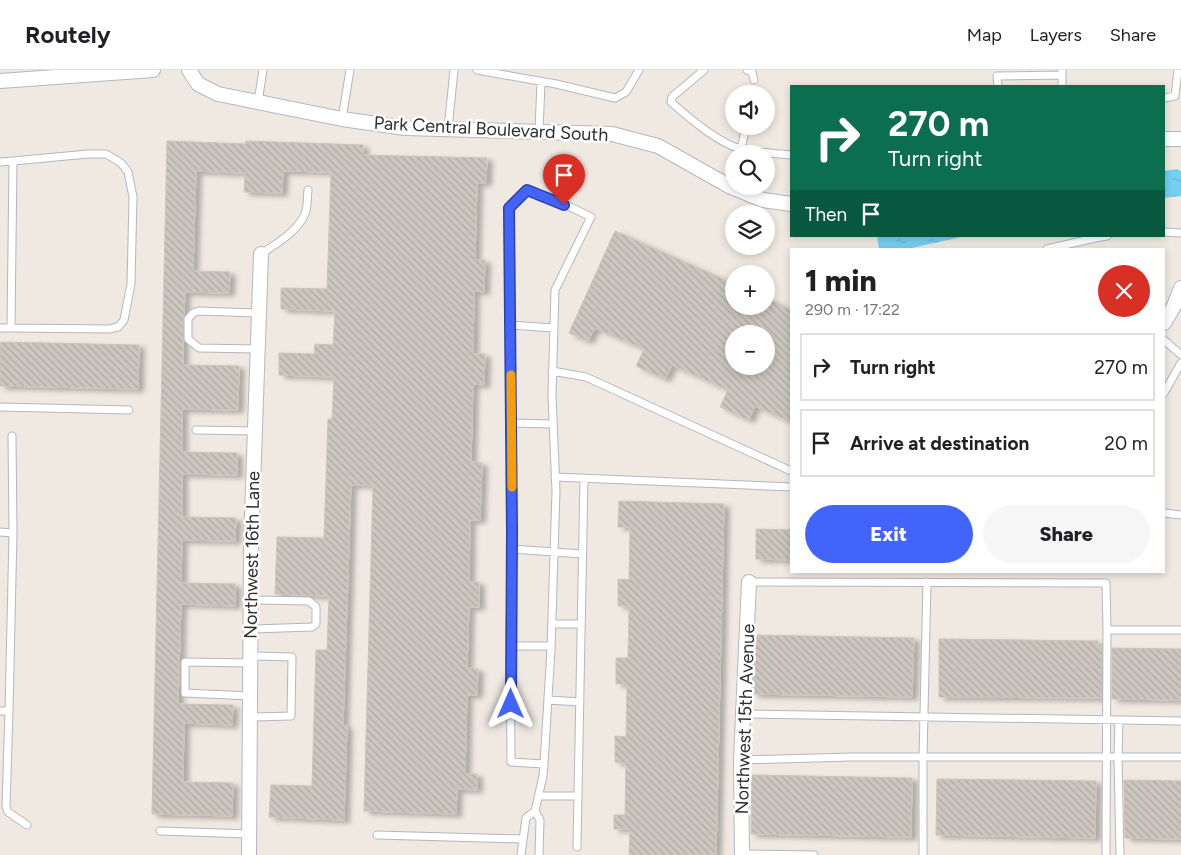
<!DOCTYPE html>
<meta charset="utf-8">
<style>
body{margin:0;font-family:Figtree,sans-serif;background:#f6f6f6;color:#202124;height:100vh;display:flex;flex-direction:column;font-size:19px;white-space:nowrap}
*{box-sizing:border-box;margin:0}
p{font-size:16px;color:#757577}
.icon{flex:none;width:28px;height:28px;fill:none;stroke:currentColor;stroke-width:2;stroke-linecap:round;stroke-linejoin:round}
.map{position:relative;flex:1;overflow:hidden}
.side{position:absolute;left:790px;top:178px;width:375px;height:325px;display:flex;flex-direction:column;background:#fff;border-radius:0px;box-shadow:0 2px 8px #0003}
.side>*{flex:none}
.top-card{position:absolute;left:790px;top:15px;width:375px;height:152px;border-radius:0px;box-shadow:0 2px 8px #0003;background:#0b6e4f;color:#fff;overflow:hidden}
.controls{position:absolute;left:725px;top:15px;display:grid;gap:10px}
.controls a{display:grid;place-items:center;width:50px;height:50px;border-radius:50%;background:#fff;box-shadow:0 2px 8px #0003;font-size:25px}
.pin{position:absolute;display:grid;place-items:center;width:42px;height:42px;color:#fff;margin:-51px -21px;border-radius:50% 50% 50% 0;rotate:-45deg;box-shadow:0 0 5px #0007}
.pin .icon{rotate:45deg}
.me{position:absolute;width:55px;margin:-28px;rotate:0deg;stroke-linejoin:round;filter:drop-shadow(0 0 4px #0008)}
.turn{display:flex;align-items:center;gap:18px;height:105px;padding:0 15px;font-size:22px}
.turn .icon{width:65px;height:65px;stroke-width:2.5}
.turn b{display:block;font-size:35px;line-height:42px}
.then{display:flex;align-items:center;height:48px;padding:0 15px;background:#0003;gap:10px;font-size:19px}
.round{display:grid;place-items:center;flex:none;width:52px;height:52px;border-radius:26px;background:#f6f6f6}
.summary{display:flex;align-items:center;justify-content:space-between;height:85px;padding:0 15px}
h1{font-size:30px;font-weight:800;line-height:38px}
.cta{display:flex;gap:10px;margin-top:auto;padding:10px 15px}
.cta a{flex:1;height:58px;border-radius:30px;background:#4264fb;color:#fff;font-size:20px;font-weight:800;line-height:58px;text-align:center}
.cta a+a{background:#f6f6f6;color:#202124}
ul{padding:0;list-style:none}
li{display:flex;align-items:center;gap:15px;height:68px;margin:0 10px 8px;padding:0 5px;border:2px solid #e0e0e0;border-radius:0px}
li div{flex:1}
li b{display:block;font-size:19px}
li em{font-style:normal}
header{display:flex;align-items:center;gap:30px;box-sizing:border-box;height:70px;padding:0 25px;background:#fff;border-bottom:1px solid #e0e0e0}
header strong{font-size:24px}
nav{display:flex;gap:28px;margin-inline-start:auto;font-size:18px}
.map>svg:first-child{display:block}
</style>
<header>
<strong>Routely</strong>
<nav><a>Map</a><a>Layers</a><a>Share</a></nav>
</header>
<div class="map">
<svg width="1181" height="785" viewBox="0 0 1181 785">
<defs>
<pattern id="water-ripples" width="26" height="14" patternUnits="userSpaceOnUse" patternTransform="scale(1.25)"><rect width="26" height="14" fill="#75cff0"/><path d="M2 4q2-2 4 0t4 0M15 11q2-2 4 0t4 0" fill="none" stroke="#66b2ce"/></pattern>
<pattern id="building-back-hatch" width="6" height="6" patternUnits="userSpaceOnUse" patternTransform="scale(1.25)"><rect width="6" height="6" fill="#cbc7bf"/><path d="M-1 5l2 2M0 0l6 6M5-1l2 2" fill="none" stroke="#afaba4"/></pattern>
<filter id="shadow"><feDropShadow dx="5.5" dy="3" stdDeviation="2.5" flood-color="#0004"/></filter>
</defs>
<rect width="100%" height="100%" fill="#efe9e1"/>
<path fill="url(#water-ripples)" d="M1177,99L1181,101V126L1164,128V101Z
M877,166H966L907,179H879Z"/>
<path fill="url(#building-back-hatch)" stroke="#cbc5ba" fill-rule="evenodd" filter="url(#shadow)" d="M167,71L246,74V71L363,75V85L487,88L486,113H477L475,190H485L484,222L474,221L473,284H485L484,315L473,314L471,392L482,393L480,450H470L469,512H479V537H469L467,598L478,599L477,625H467L465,704H477V720L457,719L456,744L364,741L373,415H351L343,656H347L344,750L269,747L271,715L312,716L316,580H327L329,526L275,524L277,467L324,468L328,349H332L334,307L279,305V283L314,284L315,274L333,275L335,241L281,239V218L327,219L331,102L283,101L282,123L244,122L245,103L196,101L193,201L230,202L229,223L185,222L184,245L183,249V295L239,296L238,340L182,339V382L237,383V405L182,404V447L236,448L235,471L182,470L181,513L235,514V536L181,534L178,634L233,635L232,655L184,653L183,712L233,713L232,746L152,744Z
M615,161L734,214V236H766V228L791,240V352L755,336L749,350L720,337L728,320L672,295L665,309L636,296L644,279L595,258L588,271L569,263ZM734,264H766V296H734Z
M0,272L139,275L138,319L0,316Z
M619,431L724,434L716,785H629L630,759H614V745H625L626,693L615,692V666L626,667L627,614H616V588H628L629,536H618V509L629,510L630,457H618Z
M756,459L791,460V490L756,489Z
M755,565L914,568L912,627L753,624Z
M939,569L1098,571V577H1102L1101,628L939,627Z
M1112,578L1181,579V630L1112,629Z
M752,705L912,708L911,767L751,764Z
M937,709L1096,711L1095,768L936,765Z
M1124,710L1181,711V769L1125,768Z"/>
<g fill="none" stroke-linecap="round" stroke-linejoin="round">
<defs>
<path id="service" d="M477,0L556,14L615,28L626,22L639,0
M704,0L672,27L671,32C689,48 718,73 741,79C757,83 775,83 791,85
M747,0L752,2L754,10
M998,16L997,6L1062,5
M1062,16V0
M753,24V23
M1164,28L1175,26L1178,0
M258,32L263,0
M342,49L350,0
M448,59L454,0
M539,61L541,12
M740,84L746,56
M0,92L13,91L11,258H0
M1164,162L1181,163
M1047,179L1095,168L1107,166
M261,184C276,174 297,162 305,144C308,137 307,127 308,120
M510,255L553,258
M11,258L109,259L118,257L124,250L131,214L133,127L128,102L121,93L106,84H88L13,91
M1164,270L1181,285
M258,279L199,278L188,269V249L193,243L199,241L259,243
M552,301L586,307L791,401
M1164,323L1181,293
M0,337L129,340
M511,353L552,354
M196,360L255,361
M555,407L791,417
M1164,443L1181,445
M0,462L13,463
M512,479L582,484
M749,512L1106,513L1107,560H1181
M552,554H581
M251,559L312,557L316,554V537L309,531L251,530
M510,576H551
M251,626L185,623V592L251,593
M548,630L580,632
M0,641H9L13,463L12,366
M9,641L6,736L8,742L27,755
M743,644L1181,651
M250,647L291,646L292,587L251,586
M1119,650L1118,687L1120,785
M741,690L850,687H1181
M539,726H578
M535,741L540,750L539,785
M160,761L250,764
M377,765L523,769
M577,777L584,408
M742,784L814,785
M521,785L526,748L535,741L543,706L544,694L551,579L556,421L552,325L555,220L591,147L552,128L527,120L509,138L512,463L510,564L511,692L544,694
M923,785V687L927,512
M1106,785L1107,560"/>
<path id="minor" d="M189,0L198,14L218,24L342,49L405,58L612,64L658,76L729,116L763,130L791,134
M0,11L153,0
M1164,69H1181
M1164,253L1174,236L1181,218
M249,785L251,475L261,184
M742,785L741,690L749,512"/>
</defs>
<use href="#service" stroke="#b4b7c1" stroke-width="9"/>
<use href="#minor" stroke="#b4b7c1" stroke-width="16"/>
<use href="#service" stroke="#fff" stroke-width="7"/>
<use href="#minor" stroke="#fff" stroke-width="14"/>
</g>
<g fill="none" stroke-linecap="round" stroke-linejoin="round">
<defs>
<path id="route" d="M511,634L512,462L509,138L527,120L564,135"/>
</defs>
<use href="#route" stroke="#2b41a3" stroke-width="12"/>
<use href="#route" stroke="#4264fb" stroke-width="9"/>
<path stroke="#f59e0b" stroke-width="9" d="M511,305L512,417"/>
</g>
<g text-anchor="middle" stroke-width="5" stroke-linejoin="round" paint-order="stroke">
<g font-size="18" fill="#2e2e2e" stroke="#fff">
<text transform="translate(491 59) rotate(3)" y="6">Park Central Boulevard South</text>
<text transform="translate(252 485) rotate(-89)" y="6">Northwest 16th Lane</text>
<text transform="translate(745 649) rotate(-88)" y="6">Northwest 15th Avenue</text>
</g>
</g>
</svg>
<div class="controls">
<a><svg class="icon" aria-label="sound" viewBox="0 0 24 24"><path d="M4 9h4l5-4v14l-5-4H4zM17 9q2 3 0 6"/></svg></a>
<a><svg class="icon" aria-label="search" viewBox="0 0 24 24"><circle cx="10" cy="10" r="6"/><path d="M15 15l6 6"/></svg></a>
<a><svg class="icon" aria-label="layers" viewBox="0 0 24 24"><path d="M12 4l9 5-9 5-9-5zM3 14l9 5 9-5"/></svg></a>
<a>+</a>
<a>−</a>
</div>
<div class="pin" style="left:564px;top:135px;background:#d93025"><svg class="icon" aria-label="arrive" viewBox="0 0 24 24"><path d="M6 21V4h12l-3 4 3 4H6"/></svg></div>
<svg class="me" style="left:511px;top:634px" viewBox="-20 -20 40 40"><path d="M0-17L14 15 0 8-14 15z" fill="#4264fb" stroke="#fff" stroke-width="4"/></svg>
<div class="top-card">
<div class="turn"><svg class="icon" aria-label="right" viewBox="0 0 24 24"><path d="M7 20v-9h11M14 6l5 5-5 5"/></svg><div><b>270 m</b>Turn right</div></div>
<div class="then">Then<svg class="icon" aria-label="arrive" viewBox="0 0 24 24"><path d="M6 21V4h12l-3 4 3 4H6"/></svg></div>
</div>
<section class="side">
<div class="summary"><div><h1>1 min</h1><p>290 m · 17:22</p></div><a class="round" style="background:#d93025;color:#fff"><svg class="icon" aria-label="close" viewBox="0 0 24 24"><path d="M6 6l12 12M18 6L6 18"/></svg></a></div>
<ul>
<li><svg class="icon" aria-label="right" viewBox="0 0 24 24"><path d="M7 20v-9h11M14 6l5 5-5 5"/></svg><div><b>Turn right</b></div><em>270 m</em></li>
<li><svg class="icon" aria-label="arrive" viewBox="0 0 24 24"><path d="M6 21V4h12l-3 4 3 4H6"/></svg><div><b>Arrive at destination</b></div><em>20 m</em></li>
</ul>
<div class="cta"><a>Exit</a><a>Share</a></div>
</section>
</div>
